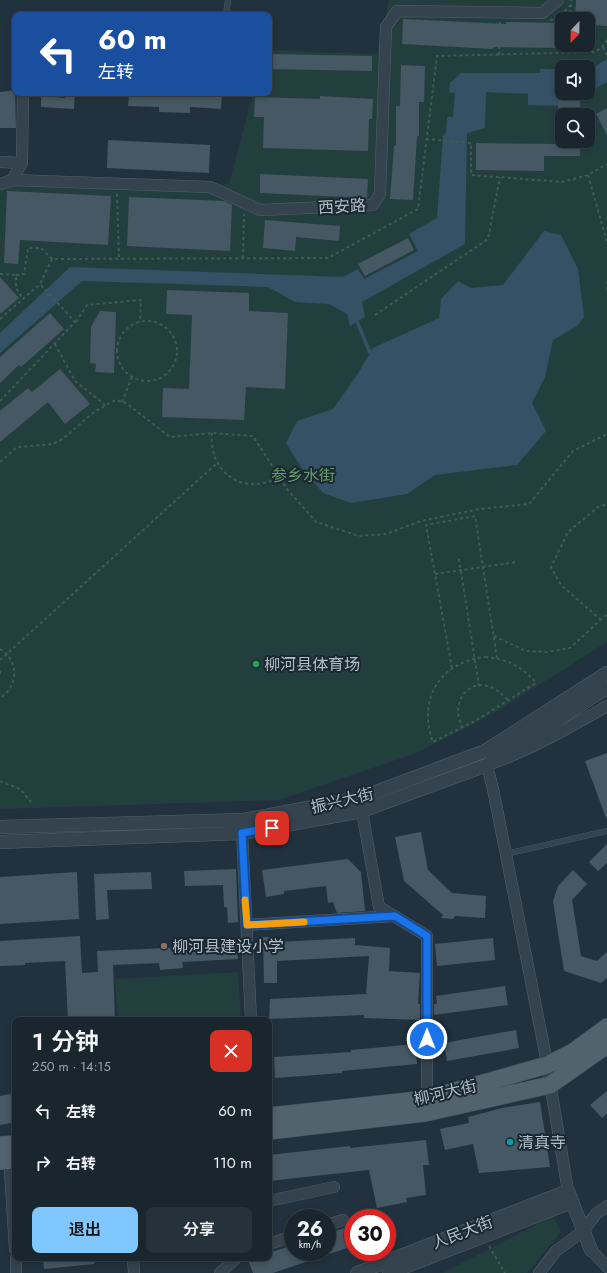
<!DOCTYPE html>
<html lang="zh">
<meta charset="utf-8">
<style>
body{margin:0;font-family:Jost,"Noto Sans SC",sans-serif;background:#26323a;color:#f1f3f6;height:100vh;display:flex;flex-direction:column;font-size:15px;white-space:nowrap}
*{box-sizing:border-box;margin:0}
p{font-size:13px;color:#9fa5aa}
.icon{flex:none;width:22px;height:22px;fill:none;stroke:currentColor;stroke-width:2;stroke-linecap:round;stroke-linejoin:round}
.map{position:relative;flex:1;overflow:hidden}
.details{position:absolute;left:12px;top:1017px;width:260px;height:244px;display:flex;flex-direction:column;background:#19262e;border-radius:8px;box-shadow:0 2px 6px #0003,0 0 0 1px #37434a}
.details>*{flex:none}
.guide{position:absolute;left:12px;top:12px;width:260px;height:84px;border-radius:8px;box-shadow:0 2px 6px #0003,0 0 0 1px #37434a;background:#1a4fa0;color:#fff;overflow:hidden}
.needle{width:26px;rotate:202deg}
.tools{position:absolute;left:555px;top:12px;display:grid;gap:8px}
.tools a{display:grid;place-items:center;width:40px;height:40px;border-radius:8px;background:#19262e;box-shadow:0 2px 6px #0003,0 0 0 1px #37434a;font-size:20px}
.speed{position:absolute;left:284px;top:1209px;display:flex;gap:8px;font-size:20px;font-weight:700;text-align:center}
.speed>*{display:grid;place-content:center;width:52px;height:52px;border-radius:50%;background:#19262e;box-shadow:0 2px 6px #0003,0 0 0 1px #37434a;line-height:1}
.speed small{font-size:10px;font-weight:400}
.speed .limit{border:6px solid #d22;background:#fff;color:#111}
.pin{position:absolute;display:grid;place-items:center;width:34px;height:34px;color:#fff;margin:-17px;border-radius:8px;box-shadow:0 2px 6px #0006}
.me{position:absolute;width:44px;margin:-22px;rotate:0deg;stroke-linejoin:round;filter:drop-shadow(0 0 3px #0008)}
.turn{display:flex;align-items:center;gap:14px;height:84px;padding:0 20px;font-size:18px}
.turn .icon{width:52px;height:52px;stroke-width:2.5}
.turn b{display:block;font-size:28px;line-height:34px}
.round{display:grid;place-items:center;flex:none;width:42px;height:42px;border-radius:8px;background:#26323a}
.head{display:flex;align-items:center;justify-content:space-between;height:68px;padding:0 20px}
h1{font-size:24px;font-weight:600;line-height:30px}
.primary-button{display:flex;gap:8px;margin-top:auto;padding:8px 20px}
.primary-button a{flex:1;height:46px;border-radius:8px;background:#80c6ff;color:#111;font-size:16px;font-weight:600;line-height:46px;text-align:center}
.primary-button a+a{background:#26323a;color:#f1f3f6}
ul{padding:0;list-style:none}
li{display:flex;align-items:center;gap:12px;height:52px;padding:0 20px}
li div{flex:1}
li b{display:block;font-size:15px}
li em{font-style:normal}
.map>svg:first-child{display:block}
</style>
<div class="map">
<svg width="607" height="1273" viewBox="0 0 607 1273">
<rect width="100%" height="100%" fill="#21323e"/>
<path fill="#233f3d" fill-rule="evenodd" d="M389,0H607V642L494,713L419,752L279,800L0,809V177L229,184L252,97L254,93H269V50L377,54ZM562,19H588V45H562ZM562,67H588V93H562ZM562,115H588V141H562Z
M238,972L241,1020H118L115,979Z
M553,1216L561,1232L527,1273H443Z"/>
<path fill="#345166" d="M607,59V82L588,93V68H592Z
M540,69H562V93H558V106L528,105V94L486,92L485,128L467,133L465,244L362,302L365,317L350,326L347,314L329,304L295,302L268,287L82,281L0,353V333L70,267L343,277L358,269L364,279L418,251L409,234L437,218L443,136L446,132L447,117H453L455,93L449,92L450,83L461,73H540Z
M544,231L561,235L578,269L584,317L577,326L553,340L545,377L532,403L546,431L517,465L435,475L407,494L351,503L323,493L301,467L286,443L297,421L333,409L357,375L373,348L439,318L441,299L458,281L471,288L503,285Z"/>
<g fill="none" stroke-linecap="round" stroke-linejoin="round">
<path stroke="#345166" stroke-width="3.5" d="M356,319L370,353"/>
</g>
<path fill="#455864" d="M576,0H607V26L588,25V19H575Z
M403,19L506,24V22L562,23V48L494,47L493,49L402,44Z
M269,54L372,56V71L269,69Z
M401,65L425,66L424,102H419V136H417L413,200L390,199L394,146H396V106H400Z
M15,90L16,128H0V92Z
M65,93H75L74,109L41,107V96L65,98Z
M129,93L222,95L221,109L190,107V113L159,112V107L128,106Z
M558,93H580V115H558Z
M320,96L373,99L372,119H369L368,151L263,148L264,117H254L255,97L320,99Z
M607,108V135L596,114Z
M108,140L210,145L209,173L107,168Z
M558,141H580V156H544V171L476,170V143L558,144Z
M260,174L368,179L367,198L260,193Z
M7,191L111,196L108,245L20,240L18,264L4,263Z
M129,197L224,201L232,205L230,251L127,246Z
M265,220L340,226L339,241L296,237L295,251L263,248Z
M408,238L414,250L365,276L358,264Z
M0,277L19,298L0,314Z
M167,290L249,293V311L288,313L285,389L246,387L244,420L162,417L163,388L189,389L192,315L166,314Z
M100,311L116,312L114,373L95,372L96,364L90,363L91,327Z
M50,313L64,329L21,367L19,365L0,383V357Z
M60,369L90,404L65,424L48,402L0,442V411L28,388L32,392Z
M607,753V818H606L585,761Z
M421,832L428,870L452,893L486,896L485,918L455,916L453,919L441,918L443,915L404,881L395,837Z
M607,844V863L598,871L589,862Z
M348,859L361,872L365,911L337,913L333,902L328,903L326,886L284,891V894L266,897L262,870Z
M236,869L238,922L228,923L227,907H224L223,885L185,886L184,871Z
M573,870L587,884L572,900L581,956L597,961L607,952V978L601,983L564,971L553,901L558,886Z
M77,872L79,919L0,924V877Z
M151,872L152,889L107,890L109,919L96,920L94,874Z
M80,936L82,973L98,972L97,951L237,945L238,959L182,962L183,968L160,970L159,963L113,965L115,1020H68L65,961L25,963V965L0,966V941Z
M263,937H277V942L355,938V945L390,948L389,971L420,973L418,1004H420V1020L364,1018V1015L269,1019L270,999L366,994L369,956L277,961V983H264Z
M493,938L495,960L437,966L435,944Z
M505,986L508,1005L434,1015V1004H437L436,996Z
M516,1030L519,1048L447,1061L444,1043Z
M415,1044L417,1064L342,1071V1073L275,1078L274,1057L351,1052V1050Z
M607,1091V1114L602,1118L590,1105Z
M15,1093V1122L0,1125V1096Z
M540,1102L550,1167L479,1173L473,1144L445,1150L440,1129L469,1123L468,1117L502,1108Z
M426,1140L429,1165H423L426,1195L406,1198L407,1202L377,1208L369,1170L269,1181V1155L350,1146V1148Z
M353,1225V1246L273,1273H253L248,1260L255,1258H269V1253L293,1245V1252H327V1234Z
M43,1258H94V1264L44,1269Z"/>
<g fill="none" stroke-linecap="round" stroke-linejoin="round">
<defs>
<path id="service" d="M226,15L228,0
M506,854L607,831"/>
<path id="minor" d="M0,162L22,163
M12,180L22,163L23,93
M0,184L12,180L210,187L260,210L373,205L380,194L386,27L397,11L542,13L558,0
M362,811L379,907L427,936V1099
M242,833L251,1020
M247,925L395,916
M9,1155L15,1249
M568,1191L544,1047L493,789L487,765C529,751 568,728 607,706
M269,1201L334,1187
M327,1225L343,1220
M269,1244L293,1236
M591,1250L607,1267
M16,1258V1273
M133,1258L134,1273
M220,1273L236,1258
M539,1273L556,1251L583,1231L596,1214L607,1206"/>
<path id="tertiary" d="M0,827L244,820L360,798L485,751L607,673
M0,842L242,833L362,811L487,765L607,688
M357,1273L568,1191L591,1250
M389,1273L572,1202"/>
<path id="primary" d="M269,1116L427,1099L547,1065L573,1052L607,1027
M269,1131L425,1113L550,1085L607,1045
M0,1145L15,1144
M0,1161L15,1160"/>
</defs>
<use href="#service" stroke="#53616b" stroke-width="6"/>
<use href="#minor" stroke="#53616b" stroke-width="12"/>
<use href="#tertiary" stroke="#53616b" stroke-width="14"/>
<use href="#primary" stroke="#414f59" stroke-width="18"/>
<path stroke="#415b59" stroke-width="2" stroke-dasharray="3 3" stroke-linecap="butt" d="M570,19L571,0
M550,20H555L571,5
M603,47L607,55
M569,53V45
M499,55L500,22
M426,139L471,143V175L562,182L588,175L607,164
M588,175L607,242
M117,194L119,258
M243,258L244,214
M0,274L16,275V288L23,299
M16,275L24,274L28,248H41L52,259
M607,281V292
M375,315L488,239L500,177
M0,319L40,284L52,259L328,258L418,209L437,56L595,52L602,47L607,40
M117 351a30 30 0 1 1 60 0a30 30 0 1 1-60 0Z
M76,322L87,305L141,300L140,322
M55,344L75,381L105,405
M0,401L75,322L40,284
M122,402L132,377
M212,433C208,473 245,497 279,477
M0,462L17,447L53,444L64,438L94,412L115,400L126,403L170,437L212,433L253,436L287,489L316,522L359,536L386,534L421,521L480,509L529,504L573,451L607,434
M459,559L479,686
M435,574L517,562
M601,620L561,585L551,567L568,532L598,507L607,504
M494,636L526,651L547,652L570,648L607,614
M0,649C19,660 19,686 0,698
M485,657C507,659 522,666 536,683L475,721L433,742C417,699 440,662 485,657Z
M0,660L217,463
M452,668L426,525L475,516L497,658
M0,671V674
M463,728C449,705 467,676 493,688C499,691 503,696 508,700
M0,781L20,789L31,802
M489,1246L505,1273"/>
<use href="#service" stroke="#35434e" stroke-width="5.5"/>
<use href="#minor" stroke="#35434e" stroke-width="11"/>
<use href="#tertiary" stroke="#35434e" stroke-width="13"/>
<use href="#primary" stroke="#53636e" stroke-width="17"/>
</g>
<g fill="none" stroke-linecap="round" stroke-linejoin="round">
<defs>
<path id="route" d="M272,828L242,833L247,925L395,916L427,936V1039"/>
</defs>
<use href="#route" stroke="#114b97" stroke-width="10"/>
<use href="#route" stroke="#1a73e8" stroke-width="7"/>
<path stroke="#f59e0b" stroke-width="7" d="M245,900L247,925L304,922"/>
</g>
<circle fill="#2e9e5b" stroke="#1a2832" stroke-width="1.5" cx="256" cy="664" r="4"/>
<circle fill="#8d6e63" stroke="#1a2832" stroke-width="1.5" cx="164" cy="946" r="4"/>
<circle fill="#0f9aa8" stroke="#1a2832" stroke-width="1.5" cx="510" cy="1142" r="4"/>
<g text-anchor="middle" stroke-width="4" stroke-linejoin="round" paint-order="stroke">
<g font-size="16" fill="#b1bec9" stroke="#1a2832">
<text transform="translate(342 206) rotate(-3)" y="6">西安路</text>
<text transform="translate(342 800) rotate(-13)" y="6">振兴大街</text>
<text transform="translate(445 1092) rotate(-13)" y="6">柳河大街</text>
<text transform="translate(462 1232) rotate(-21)" y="6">人民大街</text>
</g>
<g font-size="16" fill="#669c69" stroke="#1a2832">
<text x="303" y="481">参乡水街</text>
</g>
<g font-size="16" fill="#b1bec9" stroke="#1a2832" text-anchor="start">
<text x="264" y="670">柳河县体育场</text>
<text x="172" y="952">柳河县建设小学</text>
<text x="518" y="1148">清真寺</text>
</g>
</g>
</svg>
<div class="tools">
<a><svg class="needle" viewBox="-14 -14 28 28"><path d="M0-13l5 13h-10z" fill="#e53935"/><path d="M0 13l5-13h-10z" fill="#9fa5aa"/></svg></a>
<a><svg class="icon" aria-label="sound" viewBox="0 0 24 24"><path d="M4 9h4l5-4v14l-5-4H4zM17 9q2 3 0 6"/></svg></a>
<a><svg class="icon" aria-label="search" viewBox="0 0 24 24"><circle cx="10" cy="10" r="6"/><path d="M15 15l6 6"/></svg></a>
</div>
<div class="speed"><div>26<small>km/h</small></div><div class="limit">30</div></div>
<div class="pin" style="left:272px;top:828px;background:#d93025"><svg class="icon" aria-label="arrive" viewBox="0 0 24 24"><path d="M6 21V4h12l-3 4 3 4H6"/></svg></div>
<svg class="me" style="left:427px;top:1039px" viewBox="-20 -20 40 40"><circle r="17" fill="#1a73e8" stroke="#fff" stroke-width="3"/><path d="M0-11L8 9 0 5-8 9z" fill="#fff"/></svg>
<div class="guide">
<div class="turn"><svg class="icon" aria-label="left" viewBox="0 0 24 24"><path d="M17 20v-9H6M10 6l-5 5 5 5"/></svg><div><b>60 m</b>左转</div></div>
</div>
<section class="details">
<div class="head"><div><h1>1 分钟</h1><p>250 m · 14:15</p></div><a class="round" style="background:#d93025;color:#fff"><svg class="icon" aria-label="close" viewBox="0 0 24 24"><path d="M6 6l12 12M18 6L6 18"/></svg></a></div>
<ul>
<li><svg class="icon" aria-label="left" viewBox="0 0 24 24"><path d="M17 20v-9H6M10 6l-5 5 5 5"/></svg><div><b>左转</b></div><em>60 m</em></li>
<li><svg class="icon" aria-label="right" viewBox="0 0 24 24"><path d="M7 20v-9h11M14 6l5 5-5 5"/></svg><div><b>右转</b></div><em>110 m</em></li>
</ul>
<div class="primary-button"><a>退出</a><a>分享</a></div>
</section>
</div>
